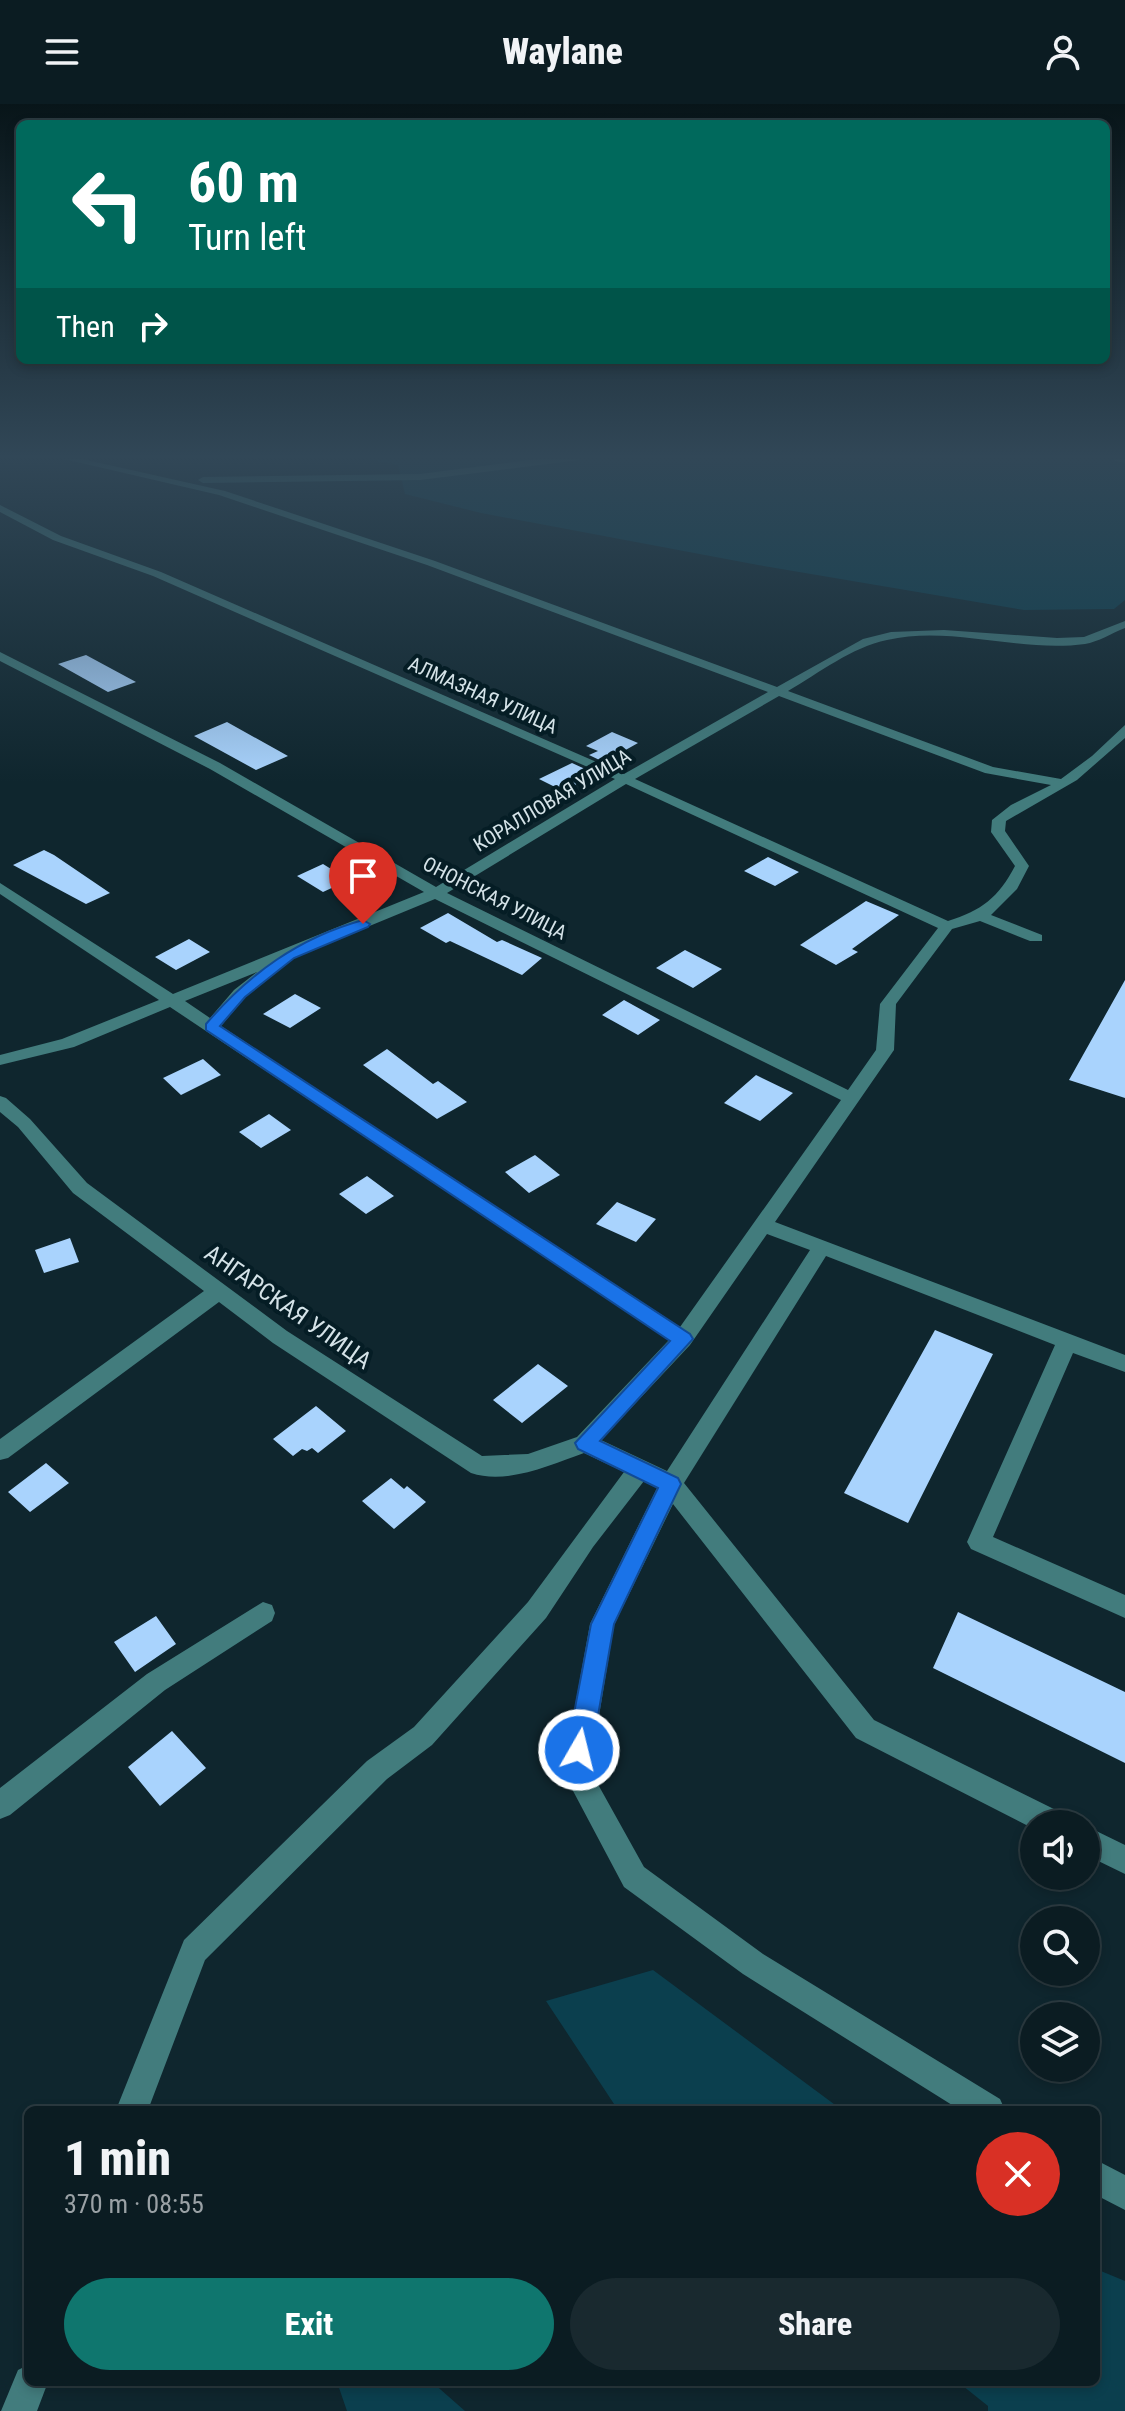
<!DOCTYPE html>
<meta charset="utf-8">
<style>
body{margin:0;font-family:"Roboto Condensed",sans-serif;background:#19292f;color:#f1f3f6;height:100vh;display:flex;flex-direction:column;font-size:30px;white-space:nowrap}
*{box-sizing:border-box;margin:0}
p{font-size:26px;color:#9aa1a5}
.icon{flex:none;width:44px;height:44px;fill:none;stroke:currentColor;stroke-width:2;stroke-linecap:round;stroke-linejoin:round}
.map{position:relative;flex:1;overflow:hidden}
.sheet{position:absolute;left:24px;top:2002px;width:1076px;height:280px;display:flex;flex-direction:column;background:#0b1c22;border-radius:12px;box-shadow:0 4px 12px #0003,0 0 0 2px #2b3a40}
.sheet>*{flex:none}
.top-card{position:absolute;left:16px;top:16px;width:1094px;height:244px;border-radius:12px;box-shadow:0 4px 12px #0003,0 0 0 2px #2b3a40;background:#00695c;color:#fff;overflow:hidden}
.fabs{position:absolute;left:1020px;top:1706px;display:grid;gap:16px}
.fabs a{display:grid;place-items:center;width:80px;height:80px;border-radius:50%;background:#0b1c22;box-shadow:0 4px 12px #0003,0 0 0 2px #2b3a40;font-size:40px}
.pin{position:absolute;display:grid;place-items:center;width:68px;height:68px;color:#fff;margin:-82px -34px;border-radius:50% 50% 50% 0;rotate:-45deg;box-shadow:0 0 8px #0007}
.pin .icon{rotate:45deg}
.me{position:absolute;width:88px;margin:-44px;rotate:8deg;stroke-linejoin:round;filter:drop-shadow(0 0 6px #0008)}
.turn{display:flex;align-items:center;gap:28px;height:168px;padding:0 40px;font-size:36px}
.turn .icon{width:104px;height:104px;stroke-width:2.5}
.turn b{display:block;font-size:56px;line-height:68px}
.then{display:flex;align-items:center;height:76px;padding:0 40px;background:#0003;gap:16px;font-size:30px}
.round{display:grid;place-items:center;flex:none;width:84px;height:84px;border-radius:42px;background:#19292f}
.overview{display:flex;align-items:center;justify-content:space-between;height:136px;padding:0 40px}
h1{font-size:48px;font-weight:800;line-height:60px}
.cta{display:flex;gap:16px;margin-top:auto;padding:16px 40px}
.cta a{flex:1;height:92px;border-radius:48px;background:#0f766e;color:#fff;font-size:32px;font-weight:800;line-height:92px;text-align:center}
.cta a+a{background:#19292f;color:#f1f3f6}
header{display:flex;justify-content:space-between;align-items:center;height:104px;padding:0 40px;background:#0b1c22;font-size:36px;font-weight:800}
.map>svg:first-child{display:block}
</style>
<header><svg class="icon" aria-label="menu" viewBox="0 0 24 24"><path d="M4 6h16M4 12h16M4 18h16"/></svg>Waylane<svg class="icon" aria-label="person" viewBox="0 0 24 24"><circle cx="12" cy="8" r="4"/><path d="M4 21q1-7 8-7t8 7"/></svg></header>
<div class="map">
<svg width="1125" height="2307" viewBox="0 0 1125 2307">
<rect width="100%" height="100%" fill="#0f262e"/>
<path fill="#0b3f4e" d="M366,355H1125V496L1114,505L1024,506L758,461L481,409L405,390L398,361Z
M653,1866L842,2006H618L546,1897Z
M1096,2165L1125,2177V2307H988V2302L958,2278H1096Z
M337,2278H432L465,2307H347Z"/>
<path fill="#a9d3fd" d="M86,551L136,578L108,588L58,560Z
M227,618L288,652L256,666L194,632Z
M612,628L638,639L622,648L626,655L612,662L589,651L598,647L586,642Z
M572,659L596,670L563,687L539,675Z
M44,746L54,751L110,789L86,800L13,761Z
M768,753L799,768L775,782L744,767Z
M323,760L349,776L323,788L297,772Z
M866,797L899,811L852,845L858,848L836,861L800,841Z
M448,809L497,838L502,836L542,854L522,871L450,837L446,839L420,824Z
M189,835L210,848L176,866L155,853Z
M685,846L722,865L693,884L656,864Z
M1125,876V994L1069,976Z
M295,890L321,904L290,924L263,910Z
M624,896L660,916L638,931L602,911Z
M387,945L433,980L438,977L467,998L437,1015L363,961Z
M203,955L221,971L181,991L163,974Z
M756,971L793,989L760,1017L724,999Z
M269,1010L291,1026L261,1044L239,1028Z
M535,1051L560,1071L529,1089L505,1068Z
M367,1072L394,1092L366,1110L339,1090Z
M617,1098L656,1115L636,1138L596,1120Z
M70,1134L79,1158L44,1169L35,1146Z
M935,1226L993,1250L908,1419L844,1389Z
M538,1260L568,1282L522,1319L493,1296Z
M316,1302L346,1327L318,1349L312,1344L307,1347L302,1345L293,1352L273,1335Z
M46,1359L69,1379L30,1408L8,1388Z
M391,1374L404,1385L407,1382L426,1398L394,1425L362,1397Z
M958,1508L1125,1588V1659L933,1564Z
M156,1512L176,1540L135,1568L114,1538Z
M172,1627L206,1664L160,1702L128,1663Z"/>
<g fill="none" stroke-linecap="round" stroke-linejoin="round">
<path fill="#427c7d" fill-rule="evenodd" d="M64,355H82L225,387L435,457L777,583L863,535L891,528L944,526L1057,534L1084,533L1125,517V524C1112,529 1098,538 1085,540C1019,549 952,521 887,536C852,543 819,569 788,587L993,663L1061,675L1092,652L1125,621V634L1077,676L1006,717L1005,727L1029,762L1017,785L991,811L1042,831V837H1030L980,817L952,825L896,900L894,946L775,1118L1125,1251V1268L1073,1249L993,1433L1125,1491V1514L971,1445L967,1438L1055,1241L826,1152L684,1379L874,1616L1064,1710L1068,1720H1034V1725L856,1634L673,1400L614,1521L590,1666L644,1763L763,1850L1000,1995L1005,2006H960L743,1870L624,1783L563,1668L590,1520L657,1384L644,1377L593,1443L546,1514L432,1641L387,1675L205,1856L148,2006H116L184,1836L367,1657L414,1623L528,1498L624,1368L584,1349C550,1361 507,1381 471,1369L273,1239L219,1198L8,1354L0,1356V1335L204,1187L73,1089L18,1023L0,1008V992L6,994L30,1015L87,1079L287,1227L482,1352L528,1350L577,1333L669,1236L170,903L74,943L0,961V951L62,935L159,896L0,790V779L173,890L424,788L210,665L0,557V548L220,659L436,783L615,675L153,472L53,436L0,408V401L61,432L161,468L624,670L768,588L427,461L219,391ZM779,592L985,669L1051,681L1011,701L992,716L991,728L1015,762C999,793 981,807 948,817L635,675ZM626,680L938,824L880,900L876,946L848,986L447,789ZM435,795L841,996L680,1223L221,922L246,892L274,870L276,867L270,863ZM257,868L234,886L210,914L185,897ZM767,1130L810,1146L667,1367L601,1336L690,1241Z
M537,355H587L420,376L203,379L198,376L203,373L420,370Z
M1114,355H1125V359L1115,357Z
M263,1498L272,1501L275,1509L272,1517L165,1586L10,1711L0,1715V1684L147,1570Z
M1086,1722L1125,1741V1770L1086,1751Z
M1096,2056L1125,2071V2106L1096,2091Z
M28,2261V2278H48L37,2307H1L18,2266Z"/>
</g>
<linearGradient id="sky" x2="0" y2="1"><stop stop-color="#081519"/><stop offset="0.52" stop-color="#314757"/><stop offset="1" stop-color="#314757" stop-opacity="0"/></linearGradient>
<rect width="1125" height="678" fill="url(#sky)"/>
<path fill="#1a73e8" stroke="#114b97" stroke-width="2" d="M363,816L370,820L368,823L294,854L245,893L220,922L690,1230L693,1235L600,1337L678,1374L681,1380L614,1520L592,1646L588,1654L579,1658L571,1654L567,1646L591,1520L658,1384L578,1345L575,1339L670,1237L206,926V920C249,870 298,834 363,816Z"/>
<g text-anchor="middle" stroke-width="8" stroke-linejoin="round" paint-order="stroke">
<g font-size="20" fill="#d5e3e8" stroke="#051d25">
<text transform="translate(483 591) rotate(24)" y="7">АЛМАЗНАЯ УЛИЦА</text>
<text transform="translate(552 696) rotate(-31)" y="7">КОРАЛЛОВАЯ УЛИЦА</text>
<text transform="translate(495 794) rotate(27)" y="7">ОНОНСКАЯ УЛИЦА</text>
</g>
<g font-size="24" fill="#d5e3e8" stroke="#051d25">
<text transform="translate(288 1203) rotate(35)" y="8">АНГАРСКАЯ УЛИЦА</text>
</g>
</g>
</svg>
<div class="fabs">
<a><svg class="icon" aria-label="sound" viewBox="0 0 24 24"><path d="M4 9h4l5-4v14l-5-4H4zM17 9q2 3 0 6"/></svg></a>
<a><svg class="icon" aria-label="search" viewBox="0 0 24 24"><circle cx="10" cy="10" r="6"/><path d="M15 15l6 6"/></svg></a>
<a><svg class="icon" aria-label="layers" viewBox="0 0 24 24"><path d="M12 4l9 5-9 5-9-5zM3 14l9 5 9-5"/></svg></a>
</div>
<div class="pin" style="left:363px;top:820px;background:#d93025"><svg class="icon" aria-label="arrive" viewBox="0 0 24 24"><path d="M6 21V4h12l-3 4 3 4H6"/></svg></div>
<svg class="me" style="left:579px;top:1646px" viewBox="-20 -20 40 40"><circle r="17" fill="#1a73e8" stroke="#fff" stroke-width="3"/><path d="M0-11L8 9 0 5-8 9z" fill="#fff"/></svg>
<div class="top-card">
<div class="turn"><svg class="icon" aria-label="left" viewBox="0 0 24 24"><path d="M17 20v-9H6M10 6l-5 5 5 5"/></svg><div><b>60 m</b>Turn left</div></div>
<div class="then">Then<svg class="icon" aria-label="right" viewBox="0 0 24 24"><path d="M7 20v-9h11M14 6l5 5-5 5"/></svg></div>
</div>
<section class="sheet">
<div class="overview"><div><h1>1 min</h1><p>370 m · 08:55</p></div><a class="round" style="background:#d93025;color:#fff"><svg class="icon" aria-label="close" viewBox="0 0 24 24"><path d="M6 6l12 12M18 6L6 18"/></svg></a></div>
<div class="cta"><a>Exit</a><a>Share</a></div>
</section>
</div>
